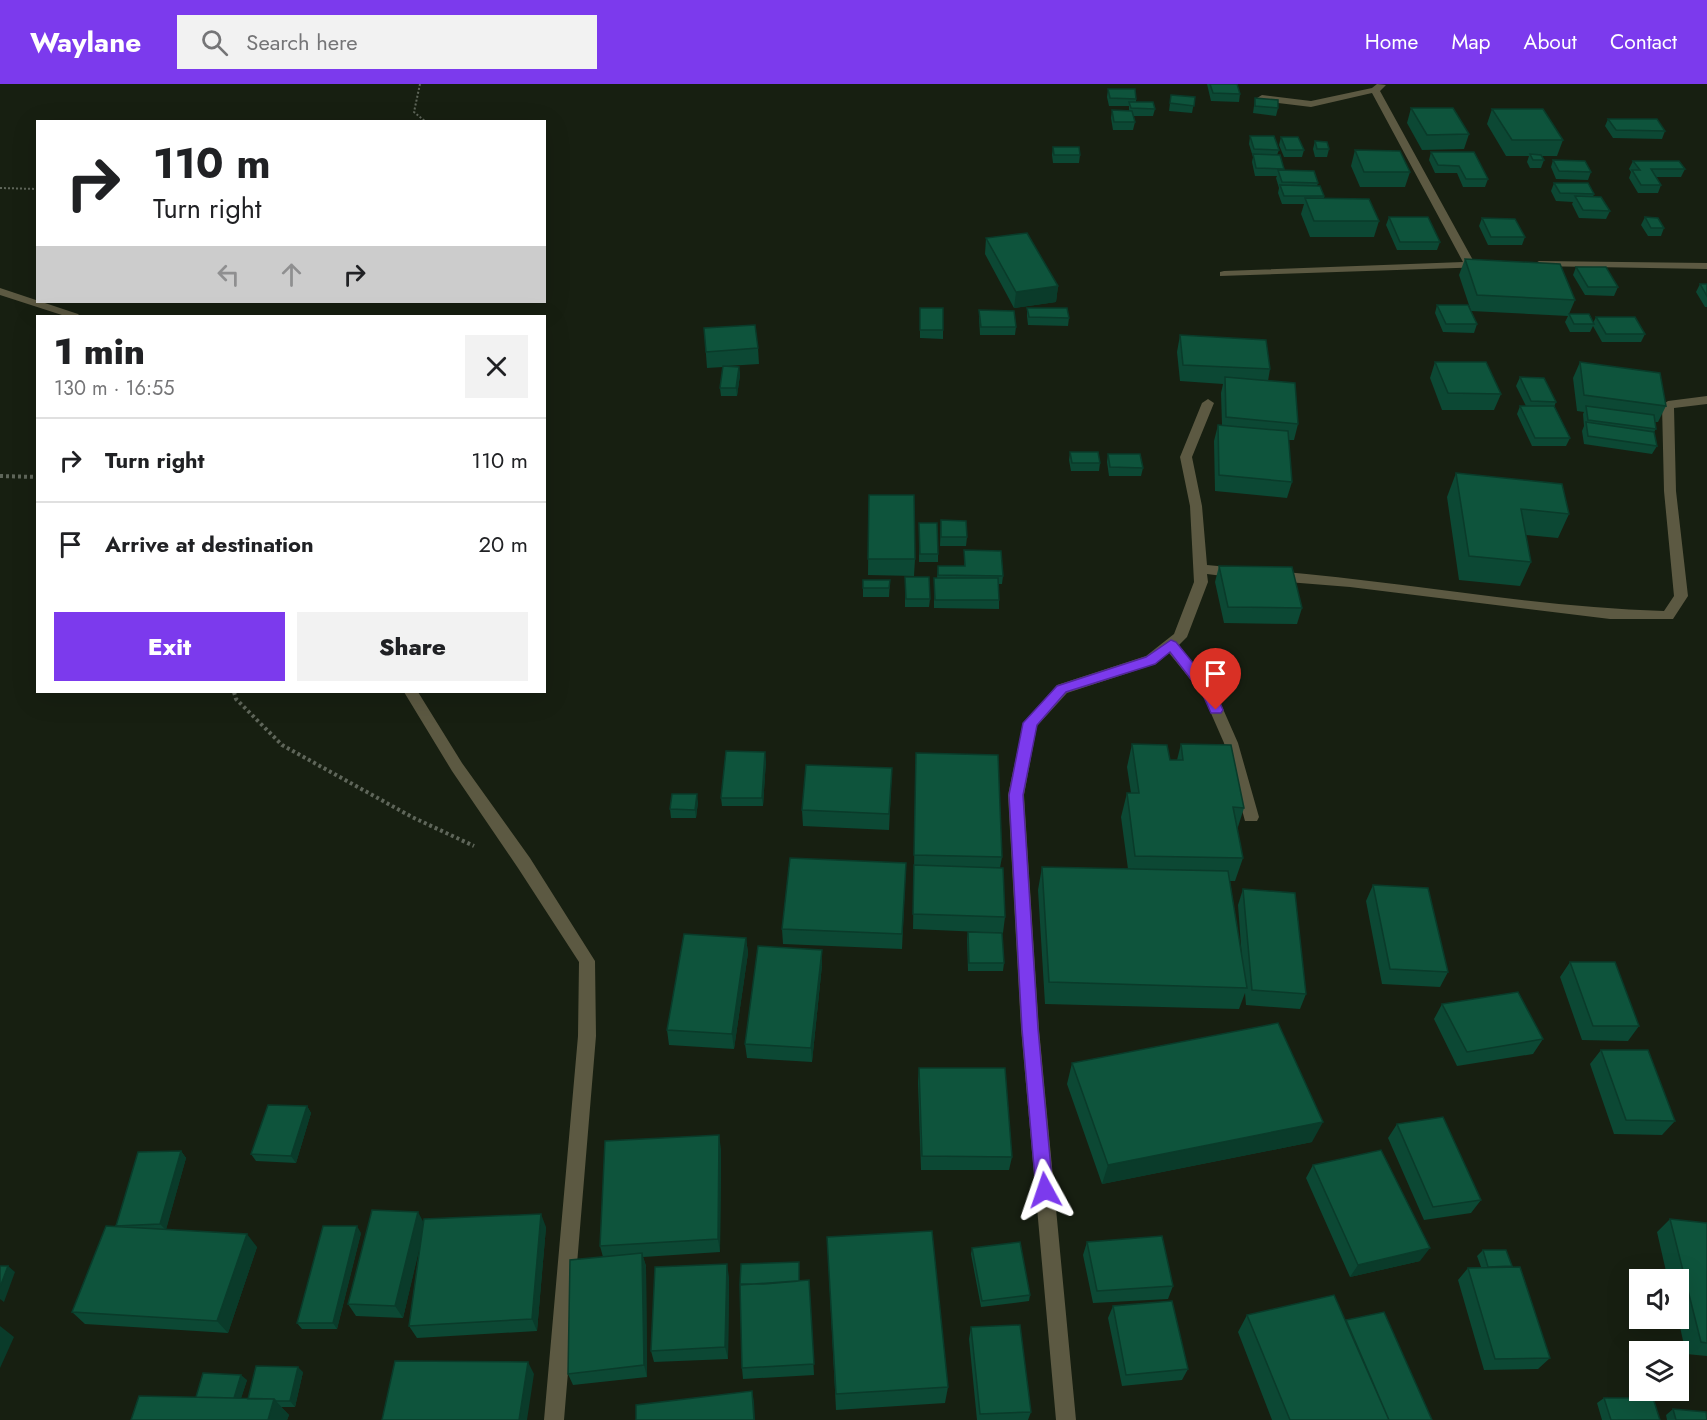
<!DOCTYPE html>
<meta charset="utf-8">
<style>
body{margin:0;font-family:Jost,sans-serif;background:#f2f2f2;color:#202124;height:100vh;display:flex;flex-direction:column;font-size:22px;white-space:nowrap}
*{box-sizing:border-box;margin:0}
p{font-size:20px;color:#757577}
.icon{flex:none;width:33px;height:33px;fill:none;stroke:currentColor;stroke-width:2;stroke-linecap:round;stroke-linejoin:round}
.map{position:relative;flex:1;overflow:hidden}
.drawer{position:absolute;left:36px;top:231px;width:510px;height:378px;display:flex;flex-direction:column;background:#fff;border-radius:0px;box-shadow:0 6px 24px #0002}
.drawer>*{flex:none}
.banner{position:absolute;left:36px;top:36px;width:510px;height:183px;border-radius:0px;box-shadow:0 6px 24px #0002;background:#fff;color:#202124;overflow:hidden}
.controls{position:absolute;left:1629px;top:1185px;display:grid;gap:12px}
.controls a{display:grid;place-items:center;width:60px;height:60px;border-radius:0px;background:#fff;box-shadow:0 6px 24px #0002;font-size:30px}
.pin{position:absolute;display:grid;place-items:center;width:51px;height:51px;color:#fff;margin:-62px -26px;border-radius:50% 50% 50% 0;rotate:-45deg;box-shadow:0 0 6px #0007}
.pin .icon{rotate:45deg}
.me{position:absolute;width:66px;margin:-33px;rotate:355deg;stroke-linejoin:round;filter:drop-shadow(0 0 4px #0008)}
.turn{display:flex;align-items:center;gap:21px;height:126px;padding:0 18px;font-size:27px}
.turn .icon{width:78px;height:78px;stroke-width:2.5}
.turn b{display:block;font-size:42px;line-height:51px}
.lanes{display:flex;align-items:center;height:57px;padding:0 18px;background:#0003;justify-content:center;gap:30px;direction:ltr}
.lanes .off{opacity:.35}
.round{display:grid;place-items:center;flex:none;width:63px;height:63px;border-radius:0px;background:#f2f2f2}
.overview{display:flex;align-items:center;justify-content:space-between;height:102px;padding:0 18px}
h1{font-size:36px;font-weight:800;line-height:45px}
.primary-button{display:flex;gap:12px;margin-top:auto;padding:12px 18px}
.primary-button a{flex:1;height:69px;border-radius:0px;background:#7c3aed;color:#fff;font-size:24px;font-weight:800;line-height:69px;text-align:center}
.primary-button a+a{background:#f2f2f2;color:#202124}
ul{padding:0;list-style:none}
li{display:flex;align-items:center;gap:18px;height:84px;padding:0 18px;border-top:2px solid #e0e0e0}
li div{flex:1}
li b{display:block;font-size:22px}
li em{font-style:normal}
header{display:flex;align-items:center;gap:36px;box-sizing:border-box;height:84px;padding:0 30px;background:#7c3aed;color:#fff}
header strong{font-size:28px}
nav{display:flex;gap:33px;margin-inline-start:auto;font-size:21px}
.search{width:420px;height:54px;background:#f2f2f2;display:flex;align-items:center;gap:15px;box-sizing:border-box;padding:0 21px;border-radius:0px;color:#757577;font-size:22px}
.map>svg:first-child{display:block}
</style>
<header>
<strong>Waylane</strong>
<div class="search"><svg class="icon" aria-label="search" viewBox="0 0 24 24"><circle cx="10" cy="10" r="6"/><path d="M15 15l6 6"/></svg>Search here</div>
<nav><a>Home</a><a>Map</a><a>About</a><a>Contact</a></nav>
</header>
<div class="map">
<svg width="1707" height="1336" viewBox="0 0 1707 1336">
<rect width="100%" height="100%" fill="#171f11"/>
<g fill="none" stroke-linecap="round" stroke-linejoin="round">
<path stroke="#5f665a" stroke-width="2" stroke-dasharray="2 2" stroke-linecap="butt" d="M420,0L414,28L426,38
M0,104L38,105"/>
<path stroke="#5f665a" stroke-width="4" stroke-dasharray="3 3" stroke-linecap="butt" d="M0,392L38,393
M234,608L236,615L282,661L412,733L474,762"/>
<path fill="#5c5942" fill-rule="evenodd" d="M1377,0L1386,1L1380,7L1474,178L1486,179V183L1220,192V188L1224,187L1463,178L1372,9L1311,23L1262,17L1257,14L1262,11L1311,17L1372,4Z
M1539,177L1707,179V185L1535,182L1534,180Z
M0,204L78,230L80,232H65L0,211Z
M1707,312V320L1674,324L1676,407L1688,512L1673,535H1610L1350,503L1275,497L1268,492L1275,487C1405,498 1534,523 1664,527L1674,512L1664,407L1662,321L1668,317Z
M1208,315L1214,319L1192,373L1202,422L1207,481L1239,484L1246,489L1239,494L1207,490L1208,498L1187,553L1179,561L1216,609L1238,659L1259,733L1257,737H1245L1224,659L1203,611L1169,569L1156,580L1067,609L1037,642L1024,711L1039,945L1076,1336H1056L1021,945L1008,711L1023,640L1057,601L1146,572L1174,550L1194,498L1190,422L1180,373L1202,319Z
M404,608H418L462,679L530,774L595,877L596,952L564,1336H544L578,952L579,878L518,784L452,687Z"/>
</g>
<path fill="#0c4834" d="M1207,0H1237L1240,10L1239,18L1211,17Z
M1108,5L1136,15V18L1155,25L1153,32H1133L1135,38L1133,46H1113L1111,34L1112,26L1129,27V22H1109L1107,13Z
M1171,11L1195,13L1192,29L1169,27Z
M1255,14L1278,24L1276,32L1253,29Z
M1411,24L1469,50L1464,65L1422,66L1407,39Z
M1492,25L1563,56L1557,72H1542L1544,76L1541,84H1530L1527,78L1529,72H1506L1487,40Z
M1608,35L1665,47L1662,55L1613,54L1605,42Z
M1250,52L1279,66L1277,71L1284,85L1283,87L1318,99L1317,102L1324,112V114L1379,137L1374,153H1310L1301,130L1304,120H1282L1278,109L1279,104L1276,94L1277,92H1255L1252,78L1253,73L1249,60Z
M1281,53L1304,66L1302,73H1284L1279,61Z
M1315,57L1329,65L1327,73H1315L1313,65Z
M1053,63L1080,71L1079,79H1053L1052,71Z
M1355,66L1410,88L1405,103H1360L1351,82Z
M1431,68L1488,95L1485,103H1463L1457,89H1435L1429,76Z
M1553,76L1591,88L1588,96L1556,95L1551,83Z
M1633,77L1685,85L1681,93H1656L1661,101L1658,109H1638L1629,94L1631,88L1629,85Z
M1554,99L1594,110L1593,113L1610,127L1606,135L1579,134L1572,120L1573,118L1556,117L1551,107Z
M1389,133L1440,158L1437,166H1397L1386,141Z
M1645,133L1664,144L1661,152H1648L1641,141Z
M1482,134L1525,153L1522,161H1488L1479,142Z
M986,154L1058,202L1056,218L1014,224L985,170Z
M1465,175L1575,216L1569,230L1593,239L1596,233L1645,250L1641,258H1602L1593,242L1590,248H1570L1565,238L1568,232L1471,227L1459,191Z
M1576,183L1618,203L1614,212L1585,211L1573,191Z
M1700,200H1707V223H1705L1696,208Z
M1437,221L1477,240L1474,249L1443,248L1435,229Z
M920,224L943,246V255L920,254Z
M1027,224L1069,234L1068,242L1028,241L1027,232Z
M979,226L1016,243L1015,251H980L979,234Z
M704,244L758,264L759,280L727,282L739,283L740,291L737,312H721L720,304L723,283L707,284Z
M1180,251L1270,285L1268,297L1298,340L1294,356H1288L1292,398L1287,414L1215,407L1214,357L1218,341H1222L1221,309L1223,300L1180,297L1177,268Z
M1435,278L1501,310L1494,326H1442L1430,294Z
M1580,278L1666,322L1658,338H1655L1656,345L1654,348L1657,362L1652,370L1584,360L1582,347L1584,342L1583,330L1584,328L1577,327L1573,294Z
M1520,293L1556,318L1554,323L1570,354L1566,362H1532L1517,330L1520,322H1526L1516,302Z
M1070,368L1100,379L1099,387H1071L1069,376Z
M1108,370L1143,384L1141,392H1109L1107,378Z
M1456,389L1569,430L1558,454L1526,451L1531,478L1520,502L1459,496L1447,413Z
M869,411L915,475L914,492L868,491Z
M941,436L967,453L966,462H940Z
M919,439L938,470V478H919Z
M964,466L1003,492L1002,500H998L999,516V525L934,524V494H937L938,482H964Z
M1219,482L1302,524L1297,540L1224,539L1215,498Z
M905,493L930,515L929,523H905Z
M863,496H890L889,513H863Z
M1132,660L1170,676H1177L1181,660L1244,724L1237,746L1243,774L1235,797H1230L1242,875L1238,821L1243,805L1306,910L1300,925L1246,921L1245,909L1239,925L1045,920L1038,806L1042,783L1128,785L1121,733L1127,709H1131L1127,683Z
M916,669L1002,773L1000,784L1005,833L1003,849L913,845Z
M766,676L763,722H722L721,714Z
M892,684L889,746L803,742L802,726Z
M698,718L696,734H671L670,725Z
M906,779L902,865L783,860L782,845Z
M1373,801L1448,888L1440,903L1382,900L1366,817Z
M968,848L1004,879L1003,887H968L967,855Z
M746,854L748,869L734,965L669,961L667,946Z
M1570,878L1639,942L1628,957L1582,956L1560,893Z
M822,881L812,978L747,974L745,960Z
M1442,920L1543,955L1533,970L1457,982L1434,935Z
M1601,966L1675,1037L1662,1051L1614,1050L1590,980Z
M1072,979L1312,1058L1102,1100L1067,1000Z
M919,984L1012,1073L1009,1086H921L918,998Z
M307,1022L311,1029L296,1079L256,1077L251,1070Z
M1397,1040L1481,1116L1471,1129L1424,1136L1388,1054Z
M721,1065L720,1168L643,1173L646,1182L647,1293L573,1301L568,1290L603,1173L600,1162Z
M181,1067L186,1074L166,1145L257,1163L228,1249L85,1240L72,1228L117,1142Z
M1313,1081L1420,1177L1350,1193L1306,1094Z
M1670,1135L1707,1139V1272L1686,1270L1678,1234V1196H1668L1657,1148Z
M423,1138L546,1143L537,1247L417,1254L409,1242L420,1161L403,1234L356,1232L348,1220Z
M361,1149L337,1245H302L297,1239Z
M1087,1158L1173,1202L1168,1215L1093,1219L1083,1171Z
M972,1164L1030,1211L1029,1217L981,1223L971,1170Z
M1483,1166L1512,1182L1550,1274L1538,1285L1484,1286L1458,1196L1468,1184L1481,1183L1477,1172Z
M828,1172L948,1303L945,1319L836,1326Z
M799,1178V1197L809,1196L814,1291L743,1295L742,1284L741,1180Z
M729,1193L728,1275L654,1278L651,1267Z
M1113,1222L1188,1285L1182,1296L1122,1302L1108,1234Z
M1247,1231L1345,1237L1346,1236L1432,1336H1272L1238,1248Z
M971,1243L1031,1328L1028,1336H977L969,1255Z
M303,1288L295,1323H281L289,1331L287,1336H131L247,1296L241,1314L248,1315Z
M1604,1314L1660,1336H1602L1597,1319Z
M1673,1325L1707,1336H1667L1666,1331Z"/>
<path fill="#0a3b2a" d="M1058,202L1056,218L1014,224L1016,208Z
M739,283L740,291L737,312L736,304Z
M765,668L766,676L763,722L762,714Z
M697,710L698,718L696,734L695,726Z
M746,854L748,869L734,965L732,950Z
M822,866V881L812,978L811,964Z
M307,1022L311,1029L296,1079L291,1072Z
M1323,1038L1312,1058L1102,1100L1108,1081Z
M719,1051L721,1065L720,1168L718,1155Z
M181,1067L186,1074L166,1146L160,1140Z
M418,1128L425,1141L403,1234L395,1222Z
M541,1130L546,1143L537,1247L532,1235Z
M357,1142L361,1149L337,1245L333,1239Z
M247,1150L257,1163L228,1249L217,1237Z
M1430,1164L1420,1177L1350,1193L1358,1181Z
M642,1169L646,1182L647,1293L644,1281Z
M727,1180L729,1193L728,1275L725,1263Z
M8,1182L15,1188L4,1218L0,1215V1203Z
M0,1242L14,1253L0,1284Z
M528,1278L534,1290L527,1336H519Z
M298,1283L303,1288L295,1323L290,1317Z
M241,1291L247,1296L238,1324L232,1318Z
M752,1307L754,1318L755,1336H754Z
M274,1315L289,1331L287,1336H268Z"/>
<path fill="#0e543c" stroke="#0a3b2a" stroke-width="1.5" d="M1210,0H1237L1240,10L1213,9Z
M1108,5H1135L1136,15L1110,14Z
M1171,11L1195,13L1194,22L1170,19Z
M1255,14L1278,16V24L1255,22Z
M1129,18H1153L1155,25L1131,24Z
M1411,24H1453L1469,50L1427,51Z
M1492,25H1543L1563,56H1512Z
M1112,26L1132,27L1135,38H1114Z
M1608,35H1657L1665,47L1616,46Z
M1250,52H1274L1279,66L1254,65Z
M1281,53H1298L1304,66H1286Z
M1315,57L1327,58L1329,65H1317Z
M1053,63H1079L1080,71H1054Z
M1355,66L1400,67L1410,88H1364Z
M1431,68H1474L1488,95H1466L1459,82L1438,81Z
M1253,70L1280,71L1284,85L1256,84Z
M1530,70L1541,71L1544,76H1533Z
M1553,76L1585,77L1591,88L1559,87Z
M1633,77H1679L1685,85H1651L1661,101H1641L1632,86H1640Z
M1278,86L1314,87L1318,99L1282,98Z
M1554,99H1588L1594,110L1560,109Z
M1280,101L1320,102L1324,112H1284Z
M1575,112L1601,113L1610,127L1583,126Z
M1305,114L1369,115L1379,137H1314Z
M1389,133H1428L1440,158H1400Z
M1645,133L1658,134L1664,144H1651Z
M1482,134L1515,135L1525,153H1491Z
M1027,149L1058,202L1016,208L986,154Z
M1465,175L1560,180L1575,216L1477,211Z
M1576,183H1606L1618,203H1588Z
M1700,200H1707V212Z
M1437,221H1468L1477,240H1446Z
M920,224H943V246H920Z
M1027,224H1067L1069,234L1029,233Z
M979,226L1014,227L1016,243H981Z
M1569,230H1589L1594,240H1574Z
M1596,233H1635L1645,250H1606Z
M755,241L758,264L706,268L704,244Z
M1180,251L1266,256L1270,285L1183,281Z
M1435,278H1486L1501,310L1448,309Z
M1580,278L1660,289L1666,322L1584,311Z
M723,282L739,283L736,304H720Z
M1225,293L1295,299L1298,340L1226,333Z
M1520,293L1544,294L1556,318L1531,317Z
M1520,322H1554L1570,354H1535Z
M1586,322L1654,331L1656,345L1588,336Z
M1586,338L1654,348L1657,362L1588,352Z
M1218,341L1288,347L1292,398L1219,391Z
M1070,368H1098L1100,379H1072Z
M1108,370H1140L1143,384L1110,383Z
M1456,389L1562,400L1569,430L1521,425L1531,478L1469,472Z
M869,411H914L915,475H868Z
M941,436L966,437L967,453H941Z
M919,439H937L938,470H920Z
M964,466L1001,467L1003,492L938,491V482H965Z
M1219,482L1292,483L1302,524L1228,523Z
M905,493H929L930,515H906Z
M934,494H998L999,516H935Z
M863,496H890L889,504H863Z
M1132,660L1167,661L1170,676H1183L1181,660L1231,661L1244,724L1233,723L1243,774L1135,772L1127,709H1139Z
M726,667L765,668L762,714H721Z
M916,669L998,671L1002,773L914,771Z
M806,681L892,684L889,730L802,726Z
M672,710H697L695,726L670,725Z
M790,774L906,779L902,850L782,845Z
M914,781L1003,784L1005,833L913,830Z
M1042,783L1228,787L1247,904L1049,898Z
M1373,801L1428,804L1448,888L1390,885Z
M1243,805L1295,809L1306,910L1252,906Z
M968,848L1002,849L1004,879H969Z
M684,850L746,854L732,950L667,946Z
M758,862L822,866L811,964L745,960Z
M1570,878H1615L1639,942H1593Z
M1518,908L1543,955L1467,968L1442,920Z
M1278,939L1323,1038L1108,1081L1072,979Z
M1601,966H1648L1675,1037L1626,1036Z
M919,984H1005L1012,1073L922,1072Z
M268,1021L307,1022L291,1072L251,1070Z
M1443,1033L1481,1116L1433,1123L1397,1040Z
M719,1051L718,1155L600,1162L605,1057Z
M1381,1066L1430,1164L1358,1181L1313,1081Z
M181,1067L160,1140L116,1142L138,1068Z
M372,1126L418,1128L395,1222L348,1220Z
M541,1130L532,1235L409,1242L424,1135Z
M1670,1135L1707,1139V1259L1701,1258Z
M106,1142L247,1150L217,1237L72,1228Z
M323,1142H357L333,1239H297Z
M932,1147L948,1303L836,1310L827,1153Z
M1162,1152L1173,1202L1097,1207L1087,1158Z
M1020,1158L1030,1211L982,1217L972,1164Z
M1483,1166H1506L1512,1182L1488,1183Z
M642,1169L644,1281L568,1290L570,1176Z
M799,1178V1197L764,1200H740L741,1180Z
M727,1180L725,1263L651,1267L655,1183Z
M0,1182H8L0,1203Z
M1520,1183L1550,1274L1495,1275L1468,1184Z
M809,1196L814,1280L742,1284L740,1201Z
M1334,1211L1389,1336H1290L1247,1231Z
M1172,1217L1188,1285L1126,1291L1113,1222Z
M1384,1228L1432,1336H1389L1346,1236Z
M1020,1241L1031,1328L980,1330L971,1243Z
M395,1277L528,1278L519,1336H382Z
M256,1282L298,1283L290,1317H276L274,1315H248Z
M203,1289L241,1291L234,1314L196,1313Z
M752,1307L754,1336H636V1321Z
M139,1312L274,1315L268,1336H131Z
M1604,1314H1653L1660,1336H1611Z
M1673,1325L1706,1328L1707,1336H1676Z"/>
<path fill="#7c3aed" stroke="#51269a" stroke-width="1.5" d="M1171,556L1176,558L1214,605L1223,626L1221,629H1211L1203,611L1170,568L1155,580L1066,608L1037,641L1023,711L1038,945L1053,1106L1051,1112L1045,1114L1039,1112L1036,1106L1022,945L1009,711L1023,639L1057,602L1146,573Z"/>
</svg>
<div class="controls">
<a><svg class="icon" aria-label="sound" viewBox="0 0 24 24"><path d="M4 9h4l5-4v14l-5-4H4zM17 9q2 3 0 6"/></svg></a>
<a><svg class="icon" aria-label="layers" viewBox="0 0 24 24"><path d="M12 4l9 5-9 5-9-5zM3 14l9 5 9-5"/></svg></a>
</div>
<div class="pin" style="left:1216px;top:626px;background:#d93025"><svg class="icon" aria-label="arrive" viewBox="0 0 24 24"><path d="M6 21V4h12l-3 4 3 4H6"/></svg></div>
<svg class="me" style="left:1045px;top:1106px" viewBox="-20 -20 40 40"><path d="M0-17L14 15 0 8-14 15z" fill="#7c3aed" stroke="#fff" stroke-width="4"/></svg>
<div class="banner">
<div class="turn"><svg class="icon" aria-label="right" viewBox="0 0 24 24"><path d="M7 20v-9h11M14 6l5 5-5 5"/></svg><div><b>110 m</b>Turn right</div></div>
<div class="lanes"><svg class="icon off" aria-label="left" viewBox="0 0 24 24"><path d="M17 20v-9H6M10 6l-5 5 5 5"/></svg><svg class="icon off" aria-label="ahead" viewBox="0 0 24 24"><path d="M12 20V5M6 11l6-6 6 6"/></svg><svg class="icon" aria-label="right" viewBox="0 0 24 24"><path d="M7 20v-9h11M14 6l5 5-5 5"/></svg></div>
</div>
<section class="drawer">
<div class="overview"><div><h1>1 min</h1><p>130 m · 16:55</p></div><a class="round"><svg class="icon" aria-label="close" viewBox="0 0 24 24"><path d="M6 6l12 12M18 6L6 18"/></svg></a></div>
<ul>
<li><svg class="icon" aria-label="right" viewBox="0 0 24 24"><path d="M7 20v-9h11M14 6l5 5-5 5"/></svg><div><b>Turn right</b></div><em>110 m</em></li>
<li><svg class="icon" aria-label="arrive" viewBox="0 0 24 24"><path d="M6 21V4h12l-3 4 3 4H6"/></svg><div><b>Arrive at destination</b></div><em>20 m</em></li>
</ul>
<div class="primary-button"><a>Exit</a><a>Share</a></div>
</section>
</div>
